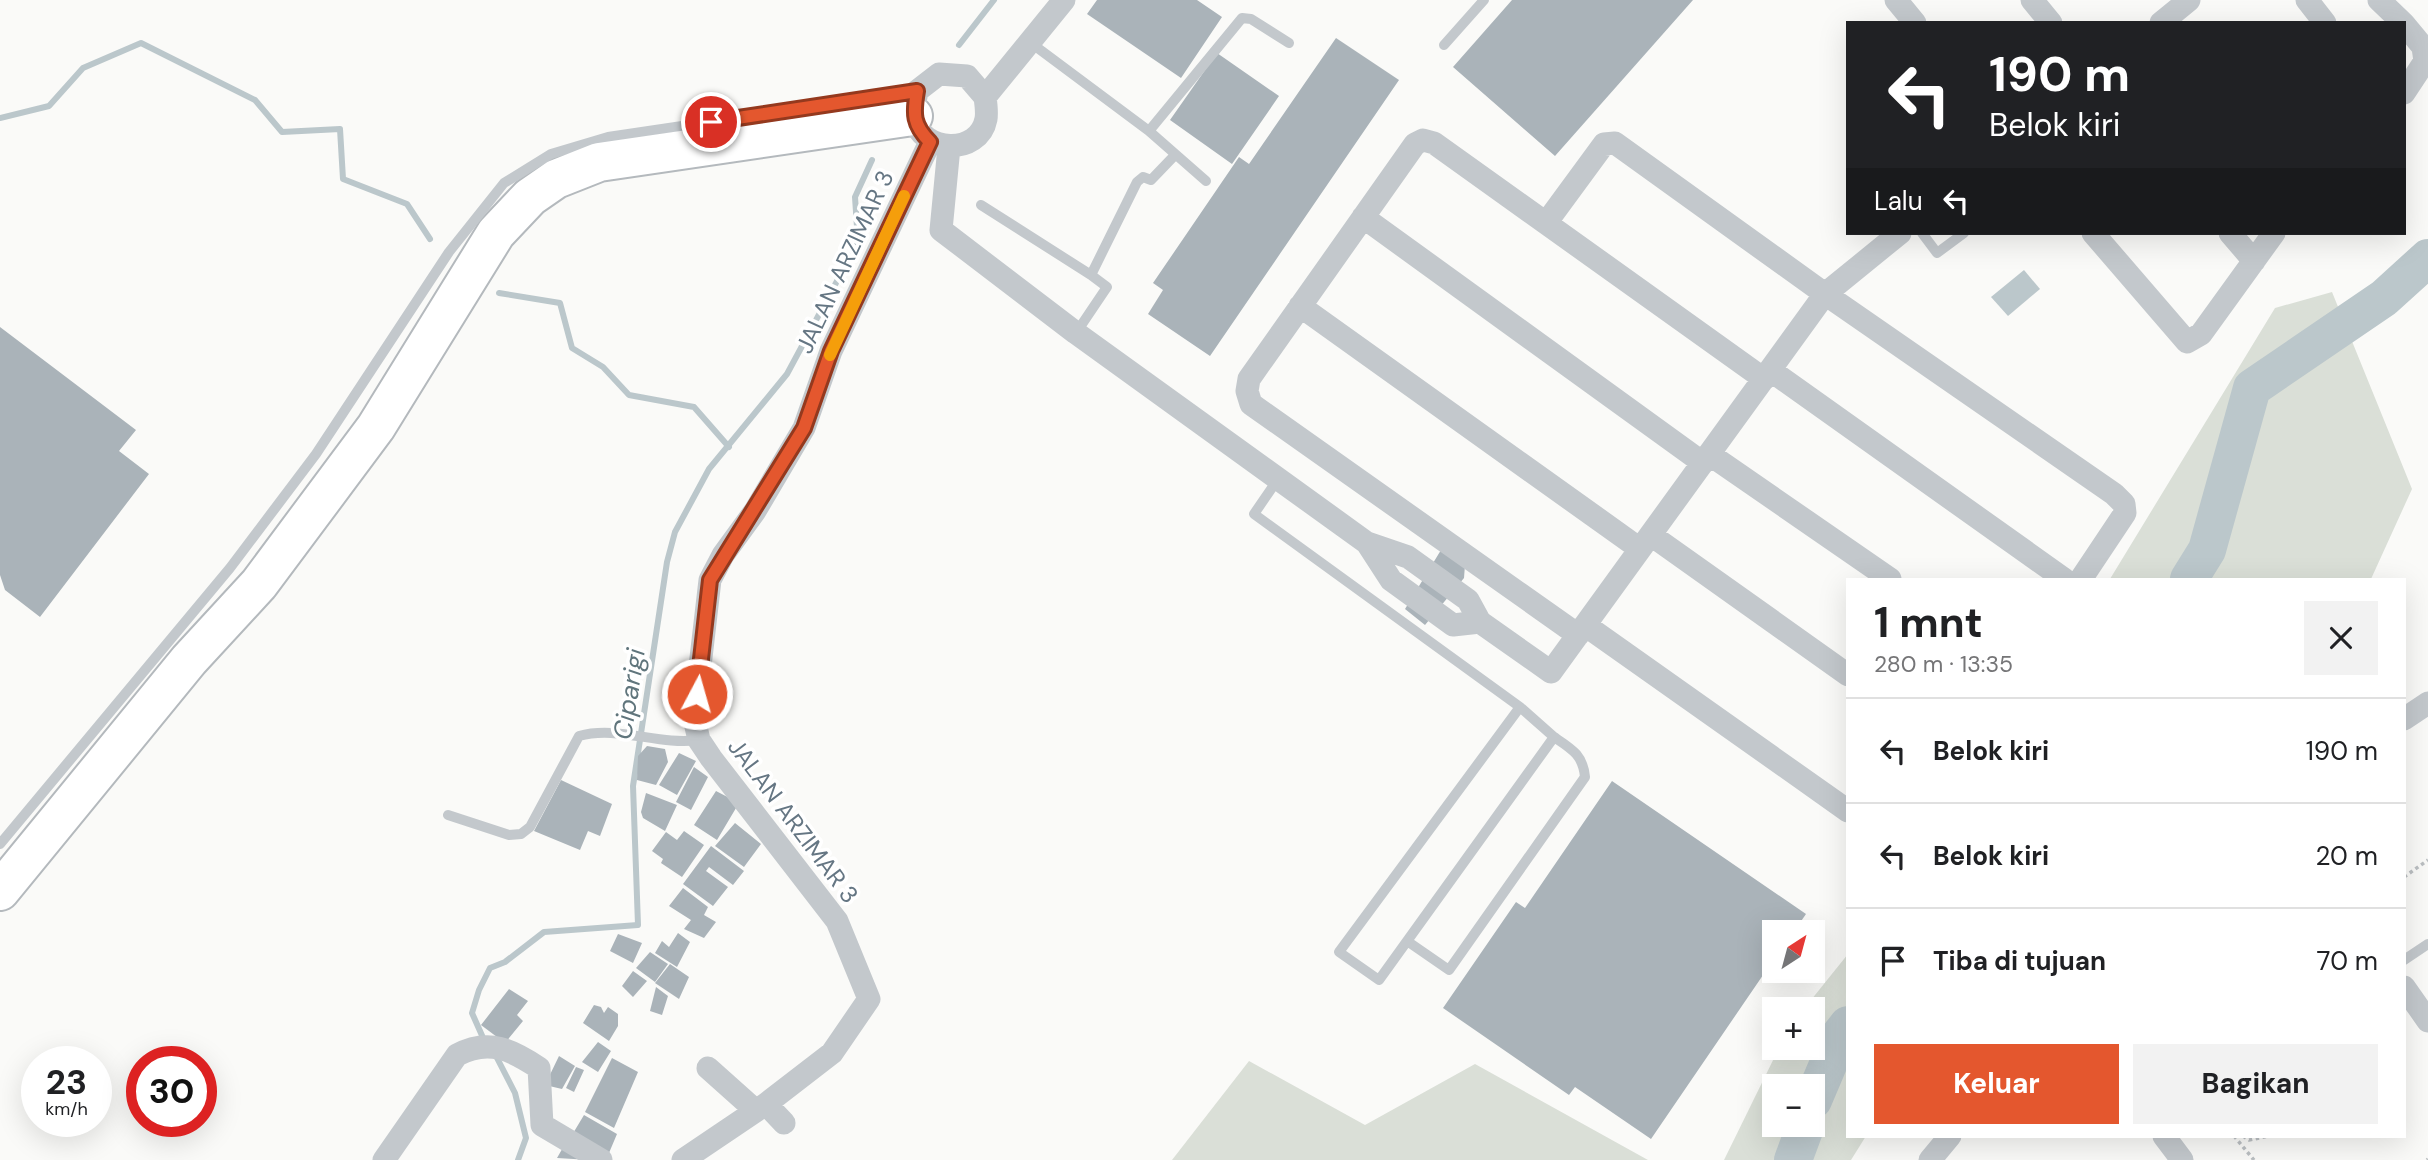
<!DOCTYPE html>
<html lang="id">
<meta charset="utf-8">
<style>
body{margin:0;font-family:"DM Sans",sans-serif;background:#f2f2f2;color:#202124;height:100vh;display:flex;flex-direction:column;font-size:26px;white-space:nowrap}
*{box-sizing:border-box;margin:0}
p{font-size:23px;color:#757577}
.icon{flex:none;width:38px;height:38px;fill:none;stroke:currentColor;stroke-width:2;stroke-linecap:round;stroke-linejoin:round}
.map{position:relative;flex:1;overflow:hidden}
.side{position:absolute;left:1846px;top:578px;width:560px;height:560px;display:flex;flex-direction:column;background:#fff;border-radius:0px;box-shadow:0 7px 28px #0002}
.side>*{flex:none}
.top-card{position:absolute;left:1846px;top:21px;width:560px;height:214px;border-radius:0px;box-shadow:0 7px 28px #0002;background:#202124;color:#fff;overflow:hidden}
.needle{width:46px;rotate:36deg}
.fabs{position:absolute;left:1762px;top:920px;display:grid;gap:14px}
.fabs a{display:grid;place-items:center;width:63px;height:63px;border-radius:0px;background:#fff;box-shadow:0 7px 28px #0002;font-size:35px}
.speed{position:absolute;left:21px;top:1046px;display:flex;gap:14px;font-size:35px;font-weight:700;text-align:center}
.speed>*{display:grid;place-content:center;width:91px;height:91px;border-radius:50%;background:#fff;box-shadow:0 7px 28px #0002;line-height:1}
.speed small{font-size:18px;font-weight:400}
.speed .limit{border:10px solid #d22;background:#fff;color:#111}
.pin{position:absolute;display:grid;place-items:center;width:60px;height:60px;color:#fff;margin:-30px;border:4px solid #fff;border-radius:50%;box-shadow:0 2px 7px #0007}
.me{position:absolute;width:77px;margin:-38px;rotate:6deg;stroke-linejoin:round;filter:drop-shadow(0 0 5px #0008)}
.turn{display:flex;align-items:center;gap:24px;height:147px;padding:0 28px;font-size:32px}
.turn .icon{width:91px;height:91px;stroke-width:2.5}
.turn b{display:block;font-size:49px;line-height:60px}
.then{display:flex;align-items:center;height:66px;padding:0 28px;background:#0003;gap:14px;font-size:26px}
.round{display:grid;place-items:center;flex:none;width:74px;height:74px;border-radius:0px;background:#f2f2f2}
.head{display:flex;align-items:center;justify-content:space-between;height:119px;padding:0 28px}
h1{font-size:42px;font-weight:700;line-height:52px}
.primary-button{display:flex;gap:14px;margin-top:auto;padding:14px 28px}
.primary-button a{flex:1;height:80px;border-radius:0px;background:#e4572e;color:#fff;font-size:28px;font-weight:700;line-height:80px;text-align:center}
.primary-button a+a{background:#f2f2f2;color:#202124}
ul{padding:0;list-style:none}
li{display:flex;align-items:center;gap:21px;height:105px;padding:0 28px;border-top:2px solid #e0e0e0}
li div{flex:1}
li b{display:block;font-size:26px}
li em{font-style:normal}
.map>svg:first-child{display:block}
</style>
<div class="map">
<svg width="2428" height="1160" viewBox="0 0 2428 1160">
<rect width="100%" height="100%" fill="#fafaf8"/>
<path fill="#dadfd7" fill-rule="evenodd" d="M2332,292L2412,489L2371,579H2110L2275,308Z
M1848,954V1136H1866L1851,1160H1724L1779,1048H1813V1010H1803ZM1774,1087H1813V1125H1774Z
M1249,1061L1365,1125L1475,1064L1648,1160H1172Z"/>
<path fill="#bbc7cb" d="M2024,270L2040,289L2008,316L1991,297Z"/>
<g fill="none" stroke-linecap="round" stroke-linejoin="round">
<path stroke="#bbc7cb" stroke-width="6" d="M959,45L994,0
M0,118L49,106L83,68L141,43L255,100L282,132L340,129L343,179L407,204L430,239
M499,293L560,303L572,348L603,367L629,395L694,407L729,447
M484,1040L472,1013L479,990L490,968L505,962L544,932L638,925L633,786L667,562L675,532L709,469L787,374L858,242L855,197L872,160
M495,1054L515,1093L526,1138L518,1160"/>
<path stroke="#bbc7cb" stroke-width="38" d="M2189,579L2207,550L2252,388L2384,298L2428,258
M1813,1100L1841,1034L1848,1025
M1793,1160L1806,1125"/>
</g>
<path fill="#aab3b9" d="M1097,0H1197L1222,17L1181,78L1087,14Z
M1512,0H1693L1555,156L1453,67Z
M1336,38L1399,80L1210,356L1148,314L1163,290L1153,283L1239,157L1249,164Z
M1217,53L1279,96L1232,164L1170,120Z
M0,327L136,430L119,451L149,474L40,617L5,590L0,575Z
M1441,550L1465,565L1464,578L1425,625L1405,609Z
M647,746L665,749L668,762L656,785L637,780L638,756Z
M679,753L696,761L677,795L659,785Z
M694,767L708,777L691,810L676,802Z
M561,780L612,804L600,836L588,831L580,850L534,831Z
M1612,781L1806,914L1793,933H1774V959L1651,1139L1575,1087L1569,1095L1443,1008L1516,902L1525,908Z
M716,791L739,803L717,840L694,825Z
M646,793L677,805L665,831L643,818L641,812Z
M735,823L761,844L744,867L715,846Z
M684,831L704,845L682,877L661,863L663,859L652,851L666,832L677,840Z
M711,846L744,871L733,885L709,867L706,871L728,887L713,906L683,884Z
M683,888L708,907L704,915L716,922L704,938L684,929L691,920L669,906Z
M678,933L690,942L677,967L655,953L662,941L669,947Z
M618,934L642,943L633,963L610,951Z
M650,952L668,964L655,982L636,968Z
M670,964L689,977L679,999L655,983Z
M633,971L647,981L633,997L622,986Z
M656,987L668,996L662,1015L650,1011Z
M509,989L528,1001L517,1015L523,1021L505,1043L481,1025Z
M594,1005L601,1007L604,1013L608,1007L618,1014V1026L609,1041L583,1023Z
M598,1042L611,1051L598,1072L582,1062Z
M559,1056L575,1066L562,1089L545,1085Z
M612,1058L638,1072L614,1128L585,1112Z
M576,1067L584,1070L574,1092L566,1088Z
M584,1115L617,1134L606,1160L569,1140Z
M565,1144L590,1160L557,1158Z"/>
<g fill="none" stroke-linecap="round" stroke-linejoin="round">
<defs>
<path id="motorway" d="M0,891L189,660L259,584L376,427L496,233L530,197L556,179L599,162L913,116"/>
</defs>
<use href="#motorway" stroke="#b4b9bd" stroke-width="42"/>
<path stroke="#bbbfc2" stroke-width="3.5" stroke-dasharray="3.5 3.5" stroke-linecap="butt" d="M2404,877L2428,860
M2234,1136L2254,1160
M2243,1136L2249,1140L2269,1136
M2427,1160L2428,1159"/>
<path stroke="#c3c8cc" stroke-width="10" d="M1031,43L1149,131L1206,181
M1444,45L1484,0
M1149,131L1242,18L1251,19L1289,43
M981,205L1091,275
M1922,233L1937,253L1964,233
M1076,333L1107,287L1091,275L1137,182L1143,177L1151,180L1175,155
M1278,479L1254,514L1520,707L1554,737L1379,980L1339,952L1520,707
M448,815L509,835L521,834L530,827L579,736C618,725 659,746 699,740
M0,844L230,568L316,454L449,252L504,183L551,154L608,137L917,91
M1407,941L1449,970L1585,777C1583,755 1572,749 1554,737
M2404,960L2428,944"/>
<path stroke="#c3c8cc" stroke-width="23" d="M1896,0L1915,23
M2032,0L2051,23
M2307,0L2325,23
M2379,0L2403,23
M2161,23L2189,0
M2404,24L2423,47L2425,61L2404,93
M985,97L967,76L939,74L917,91C916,99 912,110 914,118C921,153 979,156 986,119C987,113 986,104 985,97L1064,0
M949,147L941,230L1076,333L1367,543L1408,557L1468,600L1480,622L1551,672L1825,294L1900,233
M1363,217L1703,463
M1546,223L1604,144L1615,143L1825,294L2114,494L2124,504L2125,513L2081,579
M2093,233L2187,342L2201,334L2274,233
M2230,233L2254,261
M1300,306L1640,549
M1770,370L2064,579
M1709,454L1890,579
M1651,535L1848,675
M1367,543L1391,580L1453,625L1480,622
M1585,625L1848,811
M1578,635L1251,404L1247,391L1249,379L1415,144L1423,140L1434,143L1764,379
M2404,719L2428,703
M2404,987L2428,1021
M708,1068L755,1110
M766,1104L784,1123
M2164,1136L2182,1160
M384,1160L457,1055C489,1038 512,1050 539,1068L542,1125L601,1160
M683,1160L766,1104L832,1053L869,999L837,921L711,758L699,740L694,718L710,580L723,555L755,511L804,428L831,351L930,142
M1930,1160L1950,1136"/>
<use href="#motorway" stroke="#fff" stroke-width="38"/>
</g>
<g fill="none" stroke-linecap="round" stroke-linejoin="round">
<defs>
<path id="route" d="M697,694L710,580L804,428L831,351L930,142C913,125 913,114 917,91L711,122"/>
</defs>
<use href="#route" stroke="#94391e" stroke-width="18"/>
<use href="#route" stroke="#e4572e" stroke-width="12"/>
<path stroke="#f59e0b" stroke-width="12" d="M830,355L904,196"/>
</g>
<g text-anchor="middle" stroke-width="7" stroke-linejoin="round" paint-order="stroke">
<g font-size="24" fill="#657683" stroke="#fff">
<text transform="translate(845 262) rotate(-65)" y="8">JALAN ARZIMAR 3</text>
<text transform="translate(793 821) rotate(53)" y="8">JALAN ARZIMAR 3</text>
</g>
<g font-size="26" font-style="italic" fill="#60757c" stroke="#fff">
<text transform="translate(629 694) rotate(-81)" y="9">Ciparigi</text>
</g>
</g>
</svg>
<div class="fabs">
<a><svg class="needle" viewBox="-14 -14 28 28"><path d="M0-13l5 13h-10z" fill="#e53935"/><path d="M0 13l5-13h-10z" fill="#757577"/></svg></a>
<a>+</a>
<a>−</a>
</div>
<div class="speed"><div>23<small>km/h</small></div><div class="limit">30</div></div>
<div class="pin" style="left:711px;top:122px;background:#d93025"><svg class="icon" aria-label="arrive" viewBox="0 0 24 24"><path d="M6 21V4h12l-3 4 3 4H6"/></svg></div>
<svg class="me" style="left:697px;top:694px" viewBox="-20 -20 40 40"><circle r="17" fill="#e4572e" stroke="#fff" stroke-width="3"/><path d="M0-11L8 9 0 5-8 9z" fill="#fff"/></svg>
<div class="top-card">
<div class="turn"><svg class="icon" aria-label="left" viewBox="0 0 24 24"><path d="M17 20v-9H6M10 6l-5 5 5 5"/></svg><div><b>190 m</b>Belok kiri</div></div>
<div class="then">Lalu<svg class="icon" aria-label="left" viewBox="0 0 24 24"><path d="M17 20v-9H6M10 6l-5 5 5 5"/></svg></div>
</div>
<section class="side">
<div class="head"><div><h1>1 mnt</h1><p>280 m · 13:35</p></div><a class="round"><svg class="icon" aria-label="close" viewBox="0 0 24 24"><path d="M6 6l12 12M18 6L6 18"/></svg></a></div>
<ul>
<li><svg class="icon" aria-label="left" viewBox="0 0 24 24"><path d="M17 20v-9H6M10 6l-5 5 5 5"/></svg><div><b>Belok kiri</b></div><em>190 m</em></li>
<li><svg class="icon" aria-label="left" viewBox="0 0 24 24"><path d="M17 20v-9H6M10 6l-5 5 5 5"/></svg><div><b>Belok kiri</b></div><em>20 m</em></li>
<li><svg class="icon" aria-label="arrive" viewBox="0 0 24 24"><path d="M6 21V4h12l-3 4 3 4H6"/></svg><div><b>Tiba di tujuan</b></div><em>70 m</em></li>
</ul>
<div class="primary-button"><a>Keluar</a><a>Bagikan</a></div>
</section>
</div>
